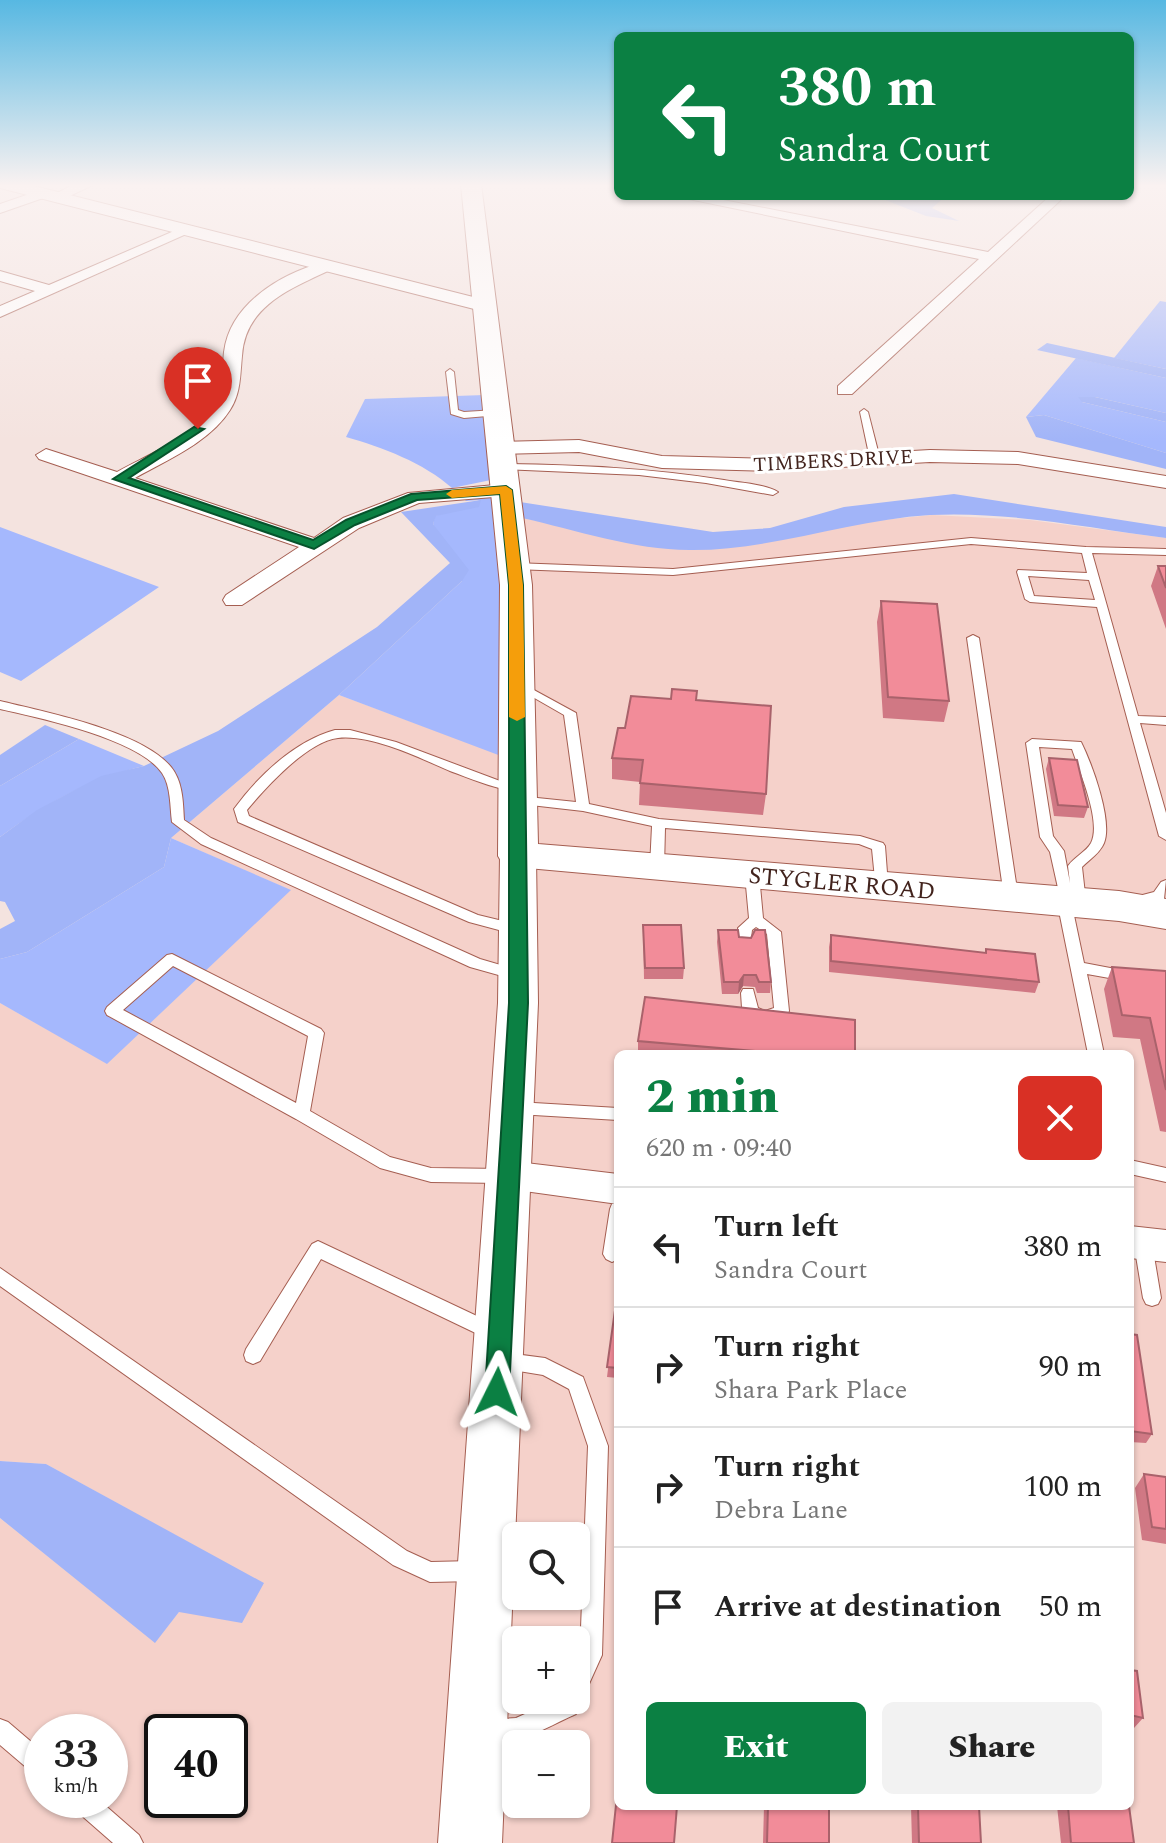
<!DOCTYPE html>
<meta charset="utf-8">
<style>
body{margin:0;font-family:Spectral,serif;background:#f2f2f2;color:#222;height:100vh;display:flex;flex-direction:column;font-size:30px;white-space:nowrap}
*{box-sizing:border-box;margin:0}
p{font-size:26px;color:#767676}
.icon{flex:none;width:44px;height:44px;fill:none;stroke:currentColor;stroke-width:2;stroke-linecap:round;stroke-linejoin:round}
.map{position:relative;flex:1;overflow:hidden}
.side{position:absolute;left:614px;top:1050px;width:520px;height:760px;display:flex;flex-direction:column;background:#fff;border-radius:12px;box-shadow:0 2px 6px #0004}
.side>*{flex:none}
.hud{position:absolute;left:614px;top:32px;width:520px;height:168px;border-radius:12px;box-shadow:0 2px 6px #0004;background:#0b8043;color:#fff;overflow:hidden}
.fabs{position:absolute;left:502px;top:1522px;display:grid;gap:16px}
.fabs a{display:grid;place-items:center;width:88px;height:88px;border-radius:12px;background:#fff;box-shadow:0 2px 6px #0004;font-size:40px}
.speed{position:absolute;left:24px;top:1714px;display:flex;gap:16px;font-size:40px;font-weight:700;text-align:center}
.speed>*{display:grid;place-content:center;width:104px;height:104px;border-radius:50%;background:#fff;box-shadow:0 2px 6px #0004;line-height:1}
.speed small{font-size:20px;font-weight:400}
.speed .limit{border:4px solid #111;border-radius:12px;background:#fff;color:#111}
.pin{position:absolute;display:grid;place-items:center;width:68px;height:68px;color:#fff;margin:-82px -34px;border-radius:50% 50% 50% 0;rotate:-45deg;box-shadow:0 0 8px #0007}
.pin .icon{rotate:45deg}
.me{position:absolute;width:88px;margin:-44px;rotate:3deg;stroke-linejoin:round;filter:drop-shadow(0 0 6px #0008)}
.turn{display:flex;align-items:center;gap:28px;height:168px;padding:0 32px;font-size:36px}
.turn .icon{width:104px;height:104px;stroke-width:2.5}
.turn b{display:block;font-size:56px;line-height:68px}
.round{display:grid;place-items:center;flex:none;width:84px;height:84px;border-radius:12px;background:#f2f2f2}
.head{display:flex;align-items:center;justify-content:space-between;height:136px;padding:0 32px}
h1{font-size:48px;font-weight:800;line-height:60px;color:#0b8043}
.button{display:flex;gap:16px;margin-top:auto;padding:16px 32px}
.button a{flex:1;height:92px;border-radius:12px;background:#0b8043;color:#fff;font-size:32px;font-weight:800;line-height:92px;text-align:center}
.button a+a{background:#f2f2f2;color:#222}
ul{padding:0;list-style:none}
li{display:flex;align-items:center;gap:24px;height:120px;padding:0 32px;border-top:2px solid #e0e0e0}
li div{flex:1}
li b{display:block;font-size:30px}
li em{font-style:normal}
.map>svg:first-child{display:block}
</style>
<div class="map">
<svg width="1166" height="1843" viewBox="0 0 1166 1843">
<rect width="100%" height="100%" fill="#f4e3df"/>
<path fill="#f5d1ca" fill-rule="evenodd" d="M932,515L1030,520L1166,538V1843H0V1518L155,1642L179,1612L264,1584L46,1464L0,1461V1003L107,1063L290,890L171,838L339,695L501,755L522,518L688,550L852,523ZM618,1054H1130V1806H618ZM516,1536H576V1596H516ZM516,1640H576V1700H516ZM42,1732H110V1800H42ZM162,1732H230V1800H162ZM516,1744H576V1804H516Z"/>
<path fill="#a5b8fd" d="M1160,301L1166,302V369L1114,358Z
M1076,358L1166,378V413L1095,397L1082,402L1166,422V453L1044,415L1026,417Z
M485,395L491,480L452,488C424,463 382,447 346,437L365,399Z
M461,496L492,498L505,566L501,756L339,695L462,581L433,524L435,516L480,500L466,501Z
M0,527L159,587L21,681L0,672Z
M79,739L144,766C89,779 45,804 0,837V786Z
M171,838L291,890L107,1064L0,1003V959L27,952L164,867Z"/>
<path fill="#a1b4f8" d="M875,196H946L932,208L959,221L926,216Z
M1047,343L1166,369V378L1037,350Z
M1078,397H1095L1166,413V422L1082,402Z
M1044,415L1166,453V469L1036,437L1026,417Z
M954,494L1166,527V538C1089,528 1008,511 930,515C849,520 770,551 689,550C634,550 576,530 522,518L520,502L713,532L770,528L844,507Z
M481,500L479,507L436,516L433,524L469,570L462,581L339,695L171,838L164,867L27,952L0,959V929L15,921L5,902L0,901V837L37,810L101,776L144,766L218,731L377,627L450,563L401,512Z
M45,725L79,739L0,786V755Z
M0,1461L46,1464L264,1583L242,1623L179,1612L155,1643L0,1518Z"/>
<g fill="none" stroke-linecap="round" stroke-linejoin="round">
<defs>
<path id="service" d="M450,369L454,372L458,410L464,412L496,410L500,413L499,415L464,418L451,414L446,372Z
M864,409L868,412L880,459L875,462L870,459L860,412Z
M503,464C577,465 651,468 724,480C741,483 764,484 778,492L773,495L706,483L639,475L500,469V465Z
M971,538L1086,547L1166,549V555L1092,553L1138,716L1166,717V725L1140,723L1166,813V840L1159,836L1097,607L1030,602L1025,599L1017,572L1018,570L1087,573L1082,553L971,544L673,575L514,569L509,566L514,563L673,569ZM1028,576L1089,580L1095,600L1034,596Z
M973,635L979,638L1018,896L1011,901L1004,896L967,638Z
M521,683L576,713L589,804L659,819L860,836L883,843L885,846L888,886L881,891L876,889L872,849L859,844L665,828L664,867L657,872L650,867L652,826L583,811L513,803L512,800L518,796L576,802L564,715L517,688V684Z
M0,701C45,712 142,731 171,767C183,782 183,802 184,820L211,838L480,959L521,971L523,975L521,979L516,980L470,967L201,844L172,822C170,807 171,786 162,773C139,739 40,718 0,709Z
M335,730H350L396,742L500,781L519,784L521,787L515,791C492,788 472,779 450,771C420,758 371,734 338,738C308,741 266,787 247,810L249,816L478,915L523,926L525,930L523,934L518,935L469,922L238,822L234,809C258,776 295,741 335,730Z
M1032,739L1081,742C1092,764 1113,821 1104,843C1100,853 1090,859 1082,867L1086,903L1084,906H1074L1071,894L1058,888L1050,852L1040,837L1026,743ZM1039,747L1072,749C1079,770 1102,822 1091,843C1086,852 1074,857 1068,866L1070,883L1064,851L1053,836Z
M752,870L759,875L763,918L781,932L789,1011L787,1015C770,1023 754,1025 742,1008L741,993L743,989H753L758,1008L765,1011L774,1008L767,934L756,927L752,930L750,946H740L738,928L749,918L745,875Z
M1166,880L1164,899L1136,906L1131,904L1129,901L1131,898L1154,892L1161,882Z
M1064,896L1071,901L1084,963L1126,971L1131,972L1133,976L1131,980L1126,981L1087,974L1104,1054H1088L1057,901Z
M172,954L321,1029L324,1033L310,1111L390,1157L431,1168L502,1169L508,1171L510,1176L508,1181L502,1183L431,1182L380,1168L296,1119L107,1015L105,1011L107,1007L167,955ZM173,966L308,1036L296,1103L123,1010Z
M517,1102L618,1108V1120L517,1114L511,1113L509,1108L511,1103Z
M1130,1160L1166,1168V1182L1130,1174Z
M618,1202V1259L612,1262L606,1259L603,1254L610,1209L612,1204Z
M1143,1236L1149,1239L1152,1244L1161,1298L1158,1304L1152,1306L1146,1304L1143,1298L1134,1244L1137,1239Z
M318,1241L498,1326L501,1332L498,1338L492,1340L486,1338L321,1259L260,1361L253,1364L246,1361L244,1355L246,1349L312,1244Z
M0,1268L407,1551L431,1562L474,1561L481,1564L484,1571L481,1578L474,1581L430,1582L393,1565L0,1286Z
M507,1353L545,1358L583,1377L608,1446L602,1655L584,1695L579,1696L581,1700L576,1714C548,1726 510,1752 479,1739L476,1731L479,1723L487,1720L516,1718L556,1700H576V1663L580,1654L588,1446L569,1389L543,1375L500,1368L498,1362L500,1356Z
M0,1719L8,1722L42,1751V1777L34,1774L0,1745Z
M70,1800H99L139,1835L143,1843H113L73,1808Z"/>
<path id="minor" d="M75,184H95L61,200L49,197Z
M41,190L46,191V197L0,213V204Z
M674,196H703L988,252L1050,196H1065L852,394H838V386L979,259Z
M181,228L193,231L0,317V306L35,291L0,281V271L49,285Z
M324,262L332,267L330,270C290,289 245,306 242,356C240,375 241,393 230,410C210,442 167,460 135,478L314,538L343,518L408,493L506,484L516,490L506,496L419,503L359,528L242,605H226L223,600L226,595L299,547L39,459L36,455L46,449L117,472C147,455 194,437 213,406C224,390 222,371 224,352C230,304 280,274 324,262Z
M579,440L662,456L770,459L930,450L1018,452L1166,476V488L1018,464L930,462L770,471L662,468L579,452L500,454L490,448L500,442Z
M509,1161L618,1174V1204L496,1187L491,1176L496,1165Z
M1130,1226L1166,1230V1262L1130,1258Z"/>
<path id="tertiary" d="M0,184H26L489,301L492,305L482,311L0,188Z
M518,844L531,847L536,856L538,1003L502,1843H438L498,1003L500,856L505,847Z"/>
<path id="secondary" d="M461,184H481L532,585L538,844L1119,891L1166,899V929L1119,921L504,866L498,856L500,585Z"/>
</defs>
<use href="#service" stroke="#a55e51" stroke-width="2"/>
<use href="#minor" stroke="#a55e51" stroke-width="2"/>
<use href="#tertiary" stroke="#a55e51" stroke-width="2"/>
<use href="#secondary" stroke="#a55e51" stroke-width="2"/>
<use href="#service" fill="#fff" fill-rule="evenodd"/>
<use href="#minor" fill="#fff" fill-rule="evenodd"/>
<use href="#tertiary" fill="#fff" fill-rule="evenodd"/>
<use href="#secondary" fill="#fff" fill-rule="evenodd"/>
</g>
<path fill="#d07884" d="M1158,566H1166V629L1151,586Z
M881,601L949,701L944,722L883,718L877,622Z
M697,700L766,794L763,815L639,805L640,782L612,779V758L625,728Z
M1049,758L1088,807L1084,818L1054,816L1046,769Z
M643,925L684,968L683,979H644Z
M718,930L739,937L771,982L770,993H757L755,987L743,986L738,994H722L717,942Z
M831,935L985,953L986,949L1039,982L1035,993L829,972V947Z
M1112,967L1166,971V1132L1160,1131L1140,1039L1113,1037L1104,989Z
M638,1041L855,1054H638Z
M618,1289V1378L607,1377Z
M1130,1334L1152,1434L1146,1443L1130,1442Z
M1144,1474L1166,1477V1544L1142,1540L1135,1488Z
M1130,1670L1143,1718L1134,1728L1130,1727Z
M764,1806H829V1843H763Z
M911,1806H979L981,1843H912Z
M1057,1806H1129L1134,1843H1061Z"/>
<path fill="#a9626b" d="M744,975L743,986L738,994L739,982Z"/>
<path fill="#f28c99" stroke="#a9626b" stroke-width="2" d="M1158,566H1166V588Z
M881,601L937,604L949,701L888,697Z
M672,689L697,691L696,700L771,706L766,794L640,783L643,760L612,758L618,728H625L631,696L671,699Z
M1049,758L1077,760L1088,807L1058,805Z
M643,925H681L684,968H645Z
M718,930H738L739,937L751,938L755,930H765L771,982H759L756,975H744L739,982H724Z
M831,935L986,953V949L1035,954L1039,982L831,961Z
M1112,967L1166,971V1090L1150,1018L1122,1015Z
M645,997L855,1020V1054H777V1053L638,1041Z
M618,1289V1368L607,1367Z
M1130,1334L1137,1335L1152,1434L1130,1431Z
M1144,1474L1166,1477V1529L1152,1527Z
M1130,1670L1137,1671L1143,1718L1130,1715Z
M618,1786V1806H677L674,1843H612Z
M768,1806H829V1843H767Z
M918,1806H979L981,1843H919Z
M1068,1806H1129L1134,1843H1071Z"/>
<linearGradient id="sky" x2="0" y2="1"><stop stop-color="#57b8e2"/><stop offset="0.42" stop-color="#faf2f1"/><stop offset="1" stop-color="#faf2f1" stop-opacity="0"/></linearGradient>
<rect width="1166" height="442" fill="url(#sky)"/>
<path fill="#0b8043" stroke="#07532c" stroke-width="2" d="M194,427L204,429L129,478L313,540L346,520L411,494L506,486L512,490L523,585L528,1003L509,1392L505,1400L497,1404L488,1400L485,1392L509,1003V585L500,494L417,500L355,525L314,549L113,479Z"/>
<path fill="#f59e0b" d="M506,486L512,490L523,585L525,717L517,721L509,717V585L500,494L452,498L446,494L452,490Z"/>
<g text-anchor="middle" stroke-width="6" stroke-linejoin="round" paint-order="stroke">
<g font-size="20" fill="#42231d" stroke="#fff">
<text transform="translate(833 460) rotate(-3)" y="7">TIMBERS DRIVE</text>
</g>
<g font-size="24" fill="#42231d" stroke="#fff">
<text transform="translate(842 883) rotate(5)" y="8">STYGLER ROAD</text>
</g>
</g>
</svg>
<div class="fabs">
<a><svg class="icon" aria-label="search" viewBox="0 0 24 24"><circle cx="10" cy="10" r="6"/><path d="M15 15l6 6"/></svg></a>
<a>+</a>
<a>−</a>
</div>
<div class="speed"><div>33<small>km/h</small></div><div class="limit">40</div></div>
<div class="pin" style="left:198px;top:429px;background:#d93025"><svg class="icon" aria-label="arrive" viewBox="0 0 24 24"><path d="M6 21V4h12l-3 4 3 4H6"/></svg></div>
<svg class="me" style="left:497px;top:1392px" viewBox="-20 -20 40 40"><path d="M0-17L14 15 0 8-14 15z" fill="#0b8043" stroke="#fff" stroke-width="4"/></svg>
<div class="hud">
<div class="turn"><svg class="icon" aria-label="left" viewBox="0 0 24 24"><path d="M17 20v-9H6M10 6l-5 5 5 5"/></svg><div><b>380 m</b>Sandra Court</div></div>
</div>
<section class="side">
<div class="head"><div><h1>2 min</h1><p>620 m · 09:40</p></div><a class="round" style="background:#d93025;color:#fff"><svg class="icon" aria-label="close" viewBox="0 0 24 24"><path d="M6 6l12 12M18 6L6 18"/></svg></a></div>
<ul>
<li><svg class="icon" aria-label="left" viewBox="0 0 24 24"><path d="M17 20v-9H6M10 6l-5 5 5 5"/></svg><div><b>Turn left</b><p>Sandra Court</p></div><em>380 m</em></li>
<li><svg class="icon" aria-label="right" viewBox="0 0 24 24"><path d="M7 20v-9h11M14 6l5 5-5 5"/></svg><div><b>Turn right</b><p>Shara Park Place</p></div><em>90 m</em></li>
<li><svg class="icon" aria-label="right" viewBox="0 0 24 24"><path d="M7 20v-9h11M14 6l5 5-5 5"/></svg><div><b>Turn right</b><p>Debra Lane</p></div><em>100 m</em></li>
<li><svg class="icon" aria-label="arrive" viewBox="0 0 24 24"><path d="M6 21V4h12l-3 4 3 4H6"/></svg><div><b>Arrive at destination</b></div><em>50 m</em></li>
</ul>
<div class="button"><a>Exit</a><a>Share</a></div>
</section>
</div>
